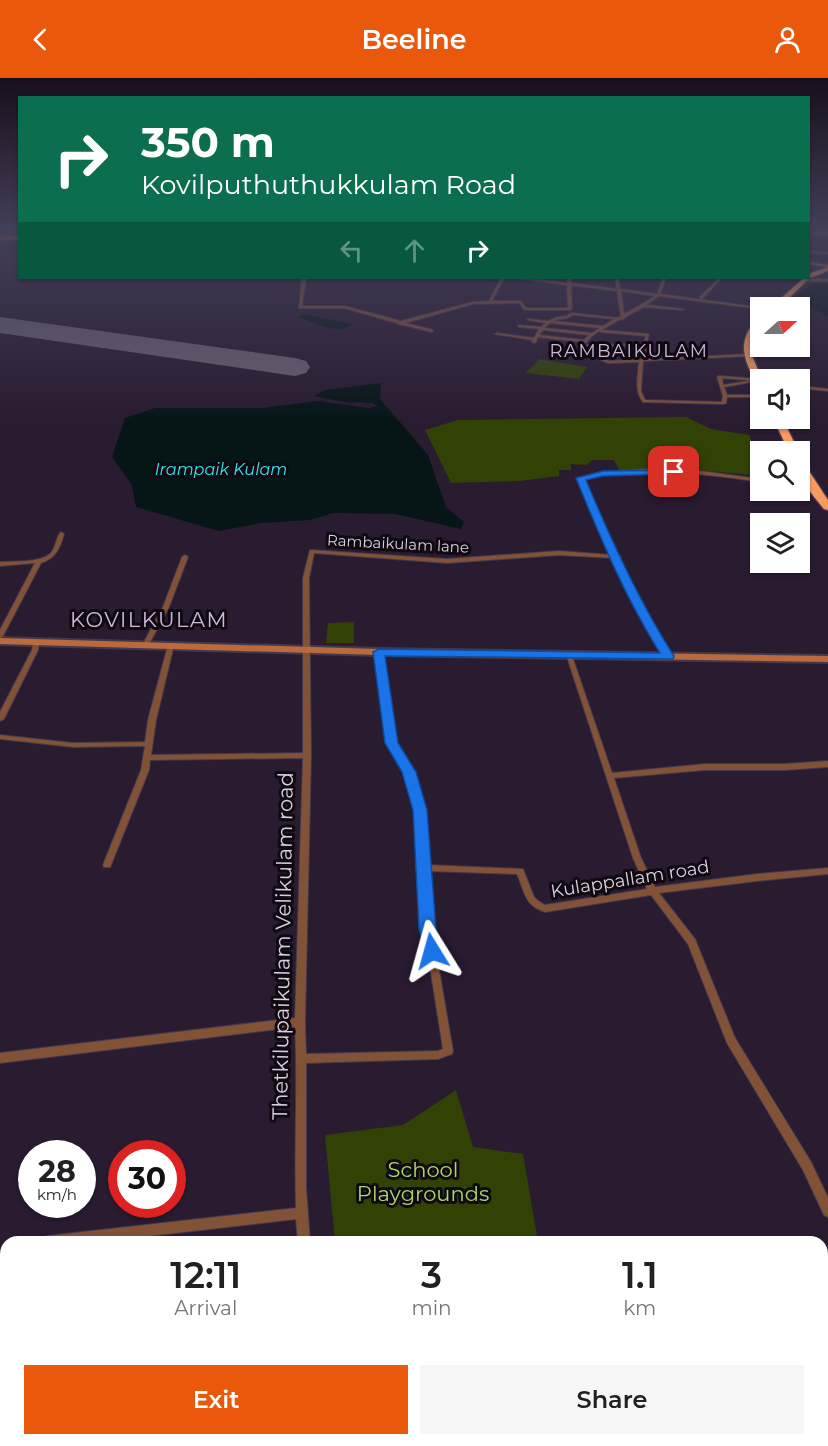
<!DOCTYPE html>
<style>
body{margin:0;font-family:Montserrat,sans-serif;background:#f6f6f6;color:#202124;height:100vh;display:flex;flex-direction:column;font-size:22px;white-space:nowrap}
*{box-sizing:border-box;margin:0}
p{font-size:20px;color:#757577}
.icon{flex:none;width:33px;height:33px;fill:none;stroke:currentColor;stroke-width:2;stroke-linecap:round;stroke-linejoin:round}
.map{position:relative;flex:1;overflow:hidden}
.panel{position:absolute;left:0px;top:1158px;width:828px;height:210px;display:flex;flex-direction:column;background:#fff;border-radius:18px 18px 0 0;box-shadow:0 2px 4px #0004}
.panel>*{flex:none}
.top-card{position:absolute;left:18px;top:18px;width:792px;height:183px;border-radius:0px;box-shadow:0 2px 4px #0004;background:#0b6e4f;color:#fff;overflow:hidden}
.needle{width:39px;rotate:69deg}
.fabs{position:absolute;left:750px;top:219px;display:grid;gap:12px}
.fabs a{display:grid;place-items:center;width:60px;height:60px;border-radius:0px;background:#fff;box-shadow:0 2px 4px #0004;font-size:30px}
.speed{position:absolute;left:18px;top:1062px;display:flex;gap:12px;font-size:30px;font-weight:700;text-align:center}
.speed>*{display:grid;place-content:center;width:78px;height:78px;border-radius:50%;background:#fff;box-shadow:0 2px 4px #0004;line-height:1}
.speed small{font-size:15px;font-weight:400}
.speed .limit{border:9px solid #d22;background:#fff;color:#111}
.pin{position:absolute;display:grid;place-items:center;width:51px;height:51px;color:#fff;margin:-26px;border-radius:12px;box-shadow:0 3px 9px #0006}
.me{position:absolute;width:66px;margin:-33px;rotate:352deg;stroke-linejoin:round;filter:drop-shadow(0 0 4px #0008)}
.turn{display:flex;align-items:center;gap:21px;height:126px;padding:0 24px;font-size:27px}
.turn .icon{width:78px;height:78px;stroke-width:2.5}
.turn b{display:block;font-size:42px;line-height:51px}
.lanes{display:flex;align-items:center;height:57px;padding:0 24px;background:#0003;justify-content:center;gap:30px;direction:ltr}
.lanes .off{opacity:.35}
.eta{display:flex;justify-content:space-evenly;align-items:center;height:102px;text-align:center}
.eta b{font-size:36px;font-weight:600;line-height:42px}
.primary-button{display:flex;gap:12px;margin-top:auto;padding:12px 24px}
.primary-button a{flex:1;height:69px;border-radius:0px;background:#ea580c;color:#fff;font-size:24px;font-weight:600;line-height:69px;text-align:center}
.primary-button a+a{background:#f6f6f6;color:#202124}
header{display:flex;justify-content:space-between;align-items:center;height:78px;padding:0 24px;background:#ea580c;color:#fff;font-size:27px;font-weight:600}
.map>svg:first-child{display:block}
</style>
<header><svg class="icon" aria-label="back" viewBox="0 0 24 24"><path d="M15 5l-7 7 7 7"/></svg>Beeline<svg class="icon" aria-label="person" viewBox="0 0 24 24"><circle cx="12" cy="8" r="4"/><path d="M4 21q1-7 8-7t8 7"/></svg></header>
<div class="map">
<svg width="828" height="1368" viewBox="0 0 828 1368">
<rect width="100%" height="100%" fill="#291b30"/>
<path fill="#324205" d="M539,281L587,289L579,301L526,295Z
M686,339L711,351L749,357L753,368L790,373L760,374V385H757L760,398L699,392H619L614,382H592L586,387L571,386V392H559V398L520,403L451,405L425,352L458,342Z
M354,544V565H326L328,545Z
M456,1012L473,1069L523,1076L538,1164H335L325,1057L403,1047Z"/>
<path fill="#061616" d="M813,205H828V238L810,229L788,225Z
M303,236L352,246C335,259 314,243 297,239Z
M381,305L380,321L428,377L446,429L464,444L461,451L395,436L333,435L310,442L261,445L219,453L136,429L132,407L112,379L125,340L155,330H263L318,323L368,330L378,328L372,325L344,324L314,318L325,312Z"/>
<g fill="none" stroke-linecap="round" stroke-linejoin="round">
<path fill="#6a5e70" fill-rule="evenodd" d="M0,239L295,280L306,283L310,289L306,295L295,298L0,255Z"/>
<defs>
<path id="street" d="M8,152H11L2,161H0Z
M808,173L828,174V176L808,175Z
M302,200H306L302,228H344L401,243L473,224L489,223L501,200H504L492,223H521L525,229L528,230H568L567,207L522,201L521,200L567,205V201L569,200L571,201V205L617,211L615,200H618L620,211L657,216L663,200H666L660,216L764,230H760V231L659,218L646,227L684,231L682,232L644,229L625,239L624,241L619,242L602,252L649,256L646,267L651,281L749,276L751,277L749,278L643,283L641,313L645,322L722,324L723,318L717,299L719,298L760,301V303H759L722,300L723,307L749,303L751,304L724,309L727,317H760V319H727L726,325L724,326L643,324C634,313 638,298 639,284L608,285L579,273V269L578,268L582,264L538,259L536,264L534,265L532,264L533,262L495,256L497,255L534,260L539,251L519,249L518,247L541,249L546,245L527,242L529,241L548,243L558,239L566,238L572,235L618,240L621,238L617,213L571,207L572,231L570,232H528L523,231L520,225L473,226L405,245L433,252L432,254L398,246L397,245L344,230H299ZM621,213L655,218L649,222L624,236ZM573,237L615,241L603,248L553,243C560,240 567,242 573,237ZM550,245L600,250L592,255L544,250ZM543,252L589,257L584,262L539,257ZM599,253L601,254L646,258L643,266L584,267L592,258ZM642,268L647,281L609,283L582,271L583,269Z
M719,200H722L702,221H700V219Z
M804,201H828V203H803Z
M800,308L828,311V313L800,310Z
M647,391L693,392L760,401V404C701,395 642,389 583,401L600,441L618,477L621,479L619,480L656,554L671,578L670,579H666L650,554L614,480L559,477L447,485L314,475L309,500L311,677L305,944L306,976L438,973L443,971L424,851L416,732L405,694L387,665L376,574L377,573H381L382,574L395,665L413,694L424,732L428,787L523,791L534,819L537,822L545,827L647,811L633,780L566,576L569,574L571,575L612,695L705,686H785L828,683V689L785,692H705L614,700L641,780L655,809L757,796L828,790V796L757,803L659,815L695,861L735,960L811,1084L828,1120V1139L824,1137L803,1092L727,965L688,866L651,817L545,834C524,827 525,814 517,796L428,793L432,851L453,973L452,976L438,981L306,985V1109L310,1164H298L296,1141L98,1164H41L43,1160L47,1158L296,1130C294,1070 298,1009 295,949L0,985V975L295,940L303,680L150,682L149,692L111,787L110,789H104L103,787L141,692L145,668L73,669L0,661V657L73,665L145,664L148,642L168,567L171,565L174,567L156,642L151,677L303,675V500L310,472L447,481L559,473L612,477L594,441L577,400L602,394Z
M800,406L816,410L813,412L800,410Z
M61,454L64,456C60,470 56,480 41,485L3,558L0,560V552L35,485L0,488V484C13,483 42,485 51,475C56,469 56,459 61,454Z
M185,477L188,479L169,529L149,566L148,567H144L143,566L163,529L182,479Z
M36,562L39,564L38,572L4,641L0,643V634L32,572L33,564Z
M828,1267V1279L822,1280V1268Z
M6,1274V1303L5,1307L0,1308V1279L2,1276Z
M299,1362H313V1368H299Z
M460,1362H474V1368H460Z"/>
<path id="secondary" d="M808,184L828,187V189L808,186Z
M0,560L379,571L828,578V584L379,577L0,566Z"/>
<path id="highway" d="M808,153H828V157H808Z
M0,158H20V162H0Z
M828,189V193L810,200L778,230H770L804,200H808V196Z
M757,240H760V246L751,265L753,280L762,302L760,309L756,306C744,279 736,266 757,240Z
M773,340H782L799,374H789Z
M800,383L803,384L828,422V432L824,431C813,417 798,402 800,383Z"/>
</defs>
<use href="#street" stroke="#45384c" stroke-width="2"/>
<use href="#secondary" stroke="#45384c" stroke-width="4"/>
<use href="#highway" stroke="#45384c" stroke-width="3"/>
<use href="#street" fill="#825236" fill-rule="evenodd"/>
<use href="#secondary" fill="#b96b3d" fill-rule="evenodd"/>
<use href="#highway" fill="#fa9a61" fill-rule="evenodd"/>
</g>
<linearGradient id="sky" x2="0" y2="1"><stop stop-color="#170f1a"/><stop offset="0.44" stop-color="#433f59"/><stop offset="1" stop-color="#433f59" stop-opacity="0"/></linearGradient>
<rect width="828" height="343" fill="url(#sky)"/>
<path fill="#1a73e8" stroke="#114b97" stroke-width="1.5" d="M677,392L678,394L674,396L603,398L586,402C611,462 639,524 674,578L673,581L385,578L398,665L416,694L427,732L436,851L440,873L437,878L432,880L426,878L419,851L413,732L402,694L385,665L373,574L379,571L660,575C626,521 600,459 576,400L603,393Z"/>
<g text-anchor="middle" stroke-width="6" stroke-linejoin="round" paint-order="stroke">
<g font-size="15" fill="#d9d0de" stroke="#0f0912">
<text transform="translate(398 466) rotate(3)" y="5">Rambaikulam lane</text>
</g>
<g font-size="16" font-style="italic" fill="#2ceef3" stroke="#0f0912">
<text x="221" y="397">Irampaik Kulam</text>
</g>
<g font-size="18" letter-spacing="1.5" fill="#cbb9d5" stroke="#0f0912">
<text x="629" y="279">RAMBAIKULAM</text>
</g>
<g font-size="18" fill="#d9d0de" stroke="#0f0912">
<text transform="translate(630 801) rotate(-9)" y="6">Kulappallam road</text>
</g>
<g font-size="21" letter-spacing="1.5" fill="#cbb9d5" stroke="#0f0912">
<text x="149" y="549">KOVILKULAM</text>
</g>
<g font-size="21" fill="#d9d0de" stroke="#0f0912">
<text transform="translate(283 868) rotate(-89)" y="7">Thetkilupaikulam Velikulam road</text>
</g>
<g font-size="21" fill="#b2d469" stroke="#0f0912">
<text x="423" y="1099">School<tspan x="423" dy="24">Playgrounds</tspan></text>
</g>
</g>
</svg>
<div class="fabs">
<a><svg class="needle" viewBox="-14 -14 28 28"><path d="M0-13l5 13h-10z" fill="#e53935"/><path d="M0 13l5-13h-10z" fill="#757577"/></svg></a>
<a><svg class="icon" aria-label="sound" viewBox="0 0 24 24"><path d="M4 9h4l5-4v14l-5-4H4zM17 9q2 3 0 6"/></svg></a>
<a><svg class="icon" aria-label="search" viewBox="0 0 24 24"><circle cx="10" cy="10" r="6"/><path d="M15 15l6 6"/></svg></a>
<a><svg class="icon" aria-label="layers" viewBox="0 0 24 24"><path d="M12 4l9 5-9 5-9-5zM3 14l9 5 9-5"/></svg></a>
</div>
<div class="speed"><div>28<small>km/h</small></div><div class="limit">30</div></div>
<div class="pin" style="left:674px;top:394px;background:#d93025"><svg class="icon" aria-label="arrive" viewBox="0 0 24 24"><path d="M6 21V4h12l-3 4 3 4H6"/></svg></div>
<svg class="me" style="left:432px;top:873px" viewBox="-20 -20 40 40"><path d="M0-17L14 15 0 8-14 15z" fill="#1a73e8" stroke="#fff" stroke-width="4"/></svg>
<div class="top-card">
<div class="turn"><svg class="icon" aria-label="right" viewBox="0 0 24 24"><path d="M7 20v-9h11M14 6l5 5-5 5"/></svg><div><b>350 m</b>Kovilputhuthukkulam Road</div></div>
<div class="lanes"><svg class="icon off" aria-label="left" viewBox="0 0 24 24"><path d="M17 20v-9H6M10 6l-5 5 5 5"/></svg><svg class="icon off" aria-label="ahead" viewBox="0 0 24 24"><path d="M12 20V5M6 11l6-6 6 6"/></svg><svg class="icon" aria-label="right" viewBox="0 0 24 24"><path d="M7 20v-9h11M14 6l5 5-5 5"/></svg></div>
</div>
<section class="panel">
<div class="eta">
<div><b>12:11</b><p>Arrival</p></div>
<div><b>3</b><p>min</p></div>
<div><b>1.1</b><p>km</p></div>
</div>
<div class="primary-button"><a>Exit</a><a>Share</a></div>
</section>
</div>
